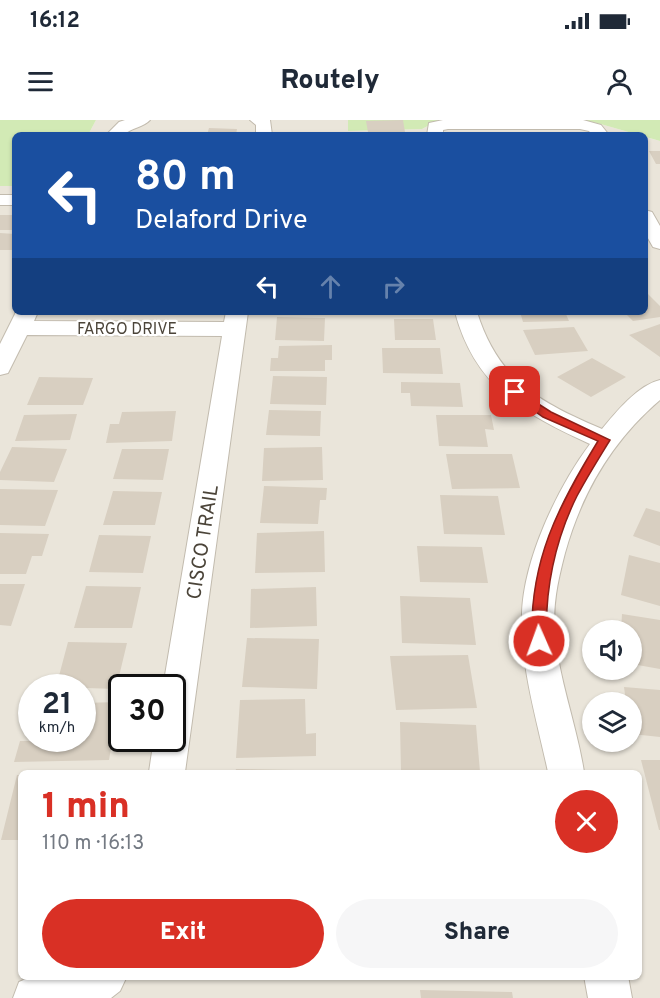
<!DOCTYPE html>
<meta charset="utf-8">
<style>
body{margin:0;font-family:Overpass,sans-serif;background:#f6f6f7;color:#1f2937;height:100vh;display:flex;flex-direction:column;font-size:22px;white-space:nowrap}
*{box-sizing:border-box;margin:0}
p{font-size:20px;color:#747a83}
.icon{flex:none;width:33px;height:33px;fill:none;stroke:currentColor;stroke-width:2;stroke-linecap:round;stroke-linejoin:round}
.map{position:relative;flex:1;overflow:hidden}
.details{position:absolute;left:18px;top:650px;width:624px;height:210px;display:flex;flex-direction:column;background:#fff;border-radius:9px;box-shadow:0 2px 4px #0004}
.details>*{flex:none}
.top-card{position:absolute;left:12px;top:12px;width:636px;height:183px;border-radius:9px;box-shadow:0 2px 4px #0004;background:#1a4fa0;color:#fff;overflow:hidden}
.buttons{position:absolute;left:582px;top:500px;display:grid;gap:12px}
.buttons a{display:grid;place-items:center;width:60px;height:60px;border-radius:50%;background:#fff;box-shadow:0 2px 4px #0004;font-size:30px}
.speed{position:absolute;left:18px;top:554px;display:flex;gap:12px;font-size:30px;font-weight:700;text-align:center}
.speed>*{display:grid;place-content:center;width:78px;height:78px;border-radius:50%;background:#fff;box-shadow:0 2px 4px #0004;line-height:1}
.speed small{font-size:15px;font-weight:400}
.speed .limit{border:3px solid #111;border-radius:9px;background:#fff;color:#111}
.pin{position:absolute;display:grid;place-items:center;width:51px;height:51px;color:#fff;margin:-26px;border-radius:12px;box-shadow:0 3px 9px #0006}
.me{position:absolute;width:66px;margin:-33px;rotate:358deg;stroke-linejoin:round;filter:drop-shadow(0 0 4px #0008)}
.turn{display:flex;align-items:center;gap:21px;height:126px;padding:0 24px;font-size:27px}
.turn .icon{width:78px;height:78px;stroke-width:2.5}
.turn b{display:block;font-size:42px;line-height:51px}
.lanes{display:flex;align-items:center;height:57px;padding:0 24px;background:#0003;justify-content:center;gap:30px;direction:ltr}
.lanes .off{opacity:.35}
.round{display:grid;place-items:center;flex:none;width:63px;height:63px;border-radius:32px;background:#f6f6f7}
.summary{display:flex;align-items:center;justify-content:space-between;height:102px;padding:0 24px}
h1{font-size:36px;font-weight:800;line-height:45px;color:#d93025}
.button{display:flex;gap:12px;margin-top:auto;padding:12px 24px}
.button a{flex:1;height:69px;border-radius:36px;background:#d93025;color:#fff;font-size:24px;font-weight:800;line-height:69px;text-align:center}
.button a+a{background:#f6f6f7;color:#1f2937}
.status{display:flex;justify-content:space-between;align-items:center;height:42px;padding:0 30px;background:#fff;direction:ltr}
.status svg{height:16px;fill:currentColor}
header{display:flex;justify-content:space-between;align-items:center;height:78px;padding:0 24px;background:#fff;font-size:27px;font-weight:800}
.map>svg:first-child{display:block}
</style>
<div class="status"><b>16:12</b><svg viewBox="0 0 49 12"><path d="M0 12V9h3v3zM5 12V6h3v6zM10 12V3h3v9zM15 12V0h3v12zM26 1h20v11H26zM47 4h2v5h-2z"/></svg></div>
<header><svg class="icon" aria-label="menu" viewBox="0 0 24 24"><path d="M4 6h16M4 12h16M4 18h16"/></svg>Routely<svg class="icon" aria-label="person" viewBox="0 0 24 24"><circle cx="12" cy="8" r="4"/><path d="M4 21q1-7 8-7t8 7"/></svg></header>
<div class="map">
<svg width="660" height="878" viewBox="0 0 660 878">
<rect width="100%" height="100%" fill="#f6f3ec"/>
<path fill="#eae5da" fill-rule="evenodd" d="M96,0H348V11L422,9L439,0H573L597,3L639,15H88Z
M645,17L660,21V878H0V66H15V192H645ZM592,510H632V549H592ZM32,567H82V618H32ZM122,567H172V618H122ZM592,582H632V621H592ZM21,652H639V856H21Z"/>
<path fill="#d2eab5" d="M0,0H96L88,15H15V66H0Z
M348,0H439L422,9L348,11Z
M573,0H660V21L597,3Z"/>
<path fill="#d8cfc1" d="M403,0L405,12H368L366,1Z
M209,8L237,9L236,15H207Z
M649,31H660V44H656Z
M0,95H15V110H0Z
M0,113L15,114L13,130H0Z
M645,174H648L660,186V197L633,201L624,192H645Z
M520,192H565L569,201L523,202Z
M277,197L325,198L324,221L275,220Z
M394,199H433L436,220H395Z
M660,204V237L629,215Z
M574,207L588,231L535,235L523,210Z
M332,225V240H325V251H270L271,238H278L279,226Z
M382,228H440L443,254L383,253Z
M592,238L626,257L591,277L557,257Z
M273,256L327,257L326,285L270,284Z
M39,257L93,258L83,285H27Z
M401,262L460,263L463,287L411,286L410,273H401Z
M269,290L321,291L320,316L266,315Z
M176,291L172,321L106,323L110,304H119L122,292Z
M77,294L70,320L15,321L24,295Z
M436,295H491L494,310L485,309L488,327L439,326Z
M12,327L67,329L54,362L0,360V352Z
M322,327L323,360L262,361L264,328Z
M122,329H169L163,360L113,359Z
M446,334H512L520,368L452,369Z
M264,366L327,368L326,380H320L318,404L260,403Z
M0,369L58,370L45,406L0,405Z
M113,371L162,372L155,405H103Z
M440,375L498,376L505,415L444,414Z
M646,388L660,392V426L633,416Z
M324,411L325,452L255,453L257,413Z
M0,413L49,414L42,436H32L26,454H0Z
M99,415L151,416L143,453L89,452Z
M417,426L482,427L488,463L420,462Z
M629,435L660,443V486L621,475Z
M0,464H25L11,506L0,505Z
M86,466L141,467L132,508H74Z
M316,467L317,506L250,508L251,469Z
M400,476L470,478L476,525L402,523Z
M622,494L660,500V549L632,544V510H621Z
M247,518L319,519L317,569L242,567Z
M68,522L127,523L116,569L56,567Z
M468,535L477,588L396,590L390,536Z
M624,567L660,570V617L632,614V582H626Z
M305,579L306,614L316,613V636L236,638L240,580Z
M119,582L109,640L14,642L20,621H36L37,618H82V583Z
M400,602L476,605L480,652H401Z
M641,640H660V710H659Z
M236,649L295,650V652H235Z
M17,655H21V720H1Z
M420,870L512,872L513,878H421Z"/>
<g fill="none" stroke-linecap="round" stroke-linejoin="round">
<defs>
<path id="minor" d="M125,0H150C144,7 131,8 123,15H106L119,2Z
M250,0H270L272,15H256V5Z
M443,0H583L601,5L609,15H592L589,11L580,9H448L443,10V15H427L429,3Z
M0,75H15V85H0Z
M645,90L652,92L660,106V129L653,127L645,113Z
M16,192H38L34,201L224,202L226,192H248L185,652H149L154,618H172V567H163L222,216L27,215L8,253L0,255V224Z
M455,192H477C498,260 539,282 602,309C616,292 638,265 660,260V280C612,321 582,372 565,433C558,460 552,486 555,514C559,561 577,606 584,652H548C537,600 520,546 522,493C524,438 558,367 590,324C523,293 475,267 455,192Z
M33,856H127L120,871L111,878H13L19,862Z
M584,856H628L632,878H588Z"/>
</defs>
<use href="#minor" stroke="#c2bbae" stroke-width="2"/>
<use href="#minor" fill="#fff" fill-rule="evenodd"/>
</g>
<path fill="#d93025" stroke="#8d1f18" stroke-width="1.5" d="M515,269L551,292L610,320C599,338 587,357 577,376C555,420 544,472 547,521L545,525H534L532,521C529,441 558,387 598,321L543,297L511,274L509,272Z"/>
<g text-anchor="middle" stroke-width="4.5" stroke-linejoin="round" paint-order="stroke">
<g font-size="16" fill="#4b4439" stroke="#fff">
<text x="127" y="214">FARGO DRIVE</text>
</g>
<g font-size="20" fill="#4b4439" stroke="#fff">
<text transform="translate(202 422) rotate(-81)" y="7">CISCO TRAIL</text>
</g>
</g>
</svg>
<div class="buttons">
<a><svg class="icon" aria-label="sound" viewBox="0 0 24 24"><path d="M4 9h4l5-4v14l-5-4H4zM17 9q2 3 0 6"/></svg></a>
<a><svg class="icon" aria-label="layers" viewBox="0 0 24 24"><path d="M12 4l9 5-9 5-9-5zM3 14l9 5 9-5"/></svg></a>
</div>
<div class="speed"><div>21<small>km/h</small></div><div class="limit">30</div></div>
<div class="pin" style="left:515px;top:272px;background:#d93025"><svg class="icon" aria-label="arrive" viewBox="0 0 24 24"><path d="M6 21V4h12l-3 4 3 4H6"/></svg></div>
<svg class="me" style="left:539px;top:521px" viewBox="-20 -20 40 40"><circle r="17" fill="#d93025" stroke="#fff" stroke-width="3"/><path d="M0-11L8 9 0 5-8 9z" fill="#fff"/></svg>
<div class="top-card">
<div class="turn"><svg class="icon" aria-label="left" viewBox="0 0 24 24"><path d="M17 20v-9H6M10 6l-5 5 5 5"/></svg><div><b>80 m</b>Delaford Drive</div></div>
<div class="lanes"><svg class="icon" aria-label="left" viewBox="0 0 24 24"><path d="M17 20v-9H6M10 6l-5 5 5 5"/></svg><svg class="icon off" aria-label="ahead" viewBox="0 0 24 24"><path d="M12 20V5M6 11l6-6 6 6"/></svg><svg class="icon off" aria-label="right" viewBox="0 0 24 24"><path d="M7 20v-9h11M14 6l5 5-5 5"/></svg></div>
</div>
<section class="details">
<div class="summary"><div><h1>1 min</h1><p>110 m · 16:13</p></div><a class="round" style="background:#d93025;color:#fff"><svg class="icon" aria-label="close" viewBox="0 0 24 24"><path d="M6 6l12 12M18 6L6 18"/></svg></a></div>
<div class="button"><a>Exit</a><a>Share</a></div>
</section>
</div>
